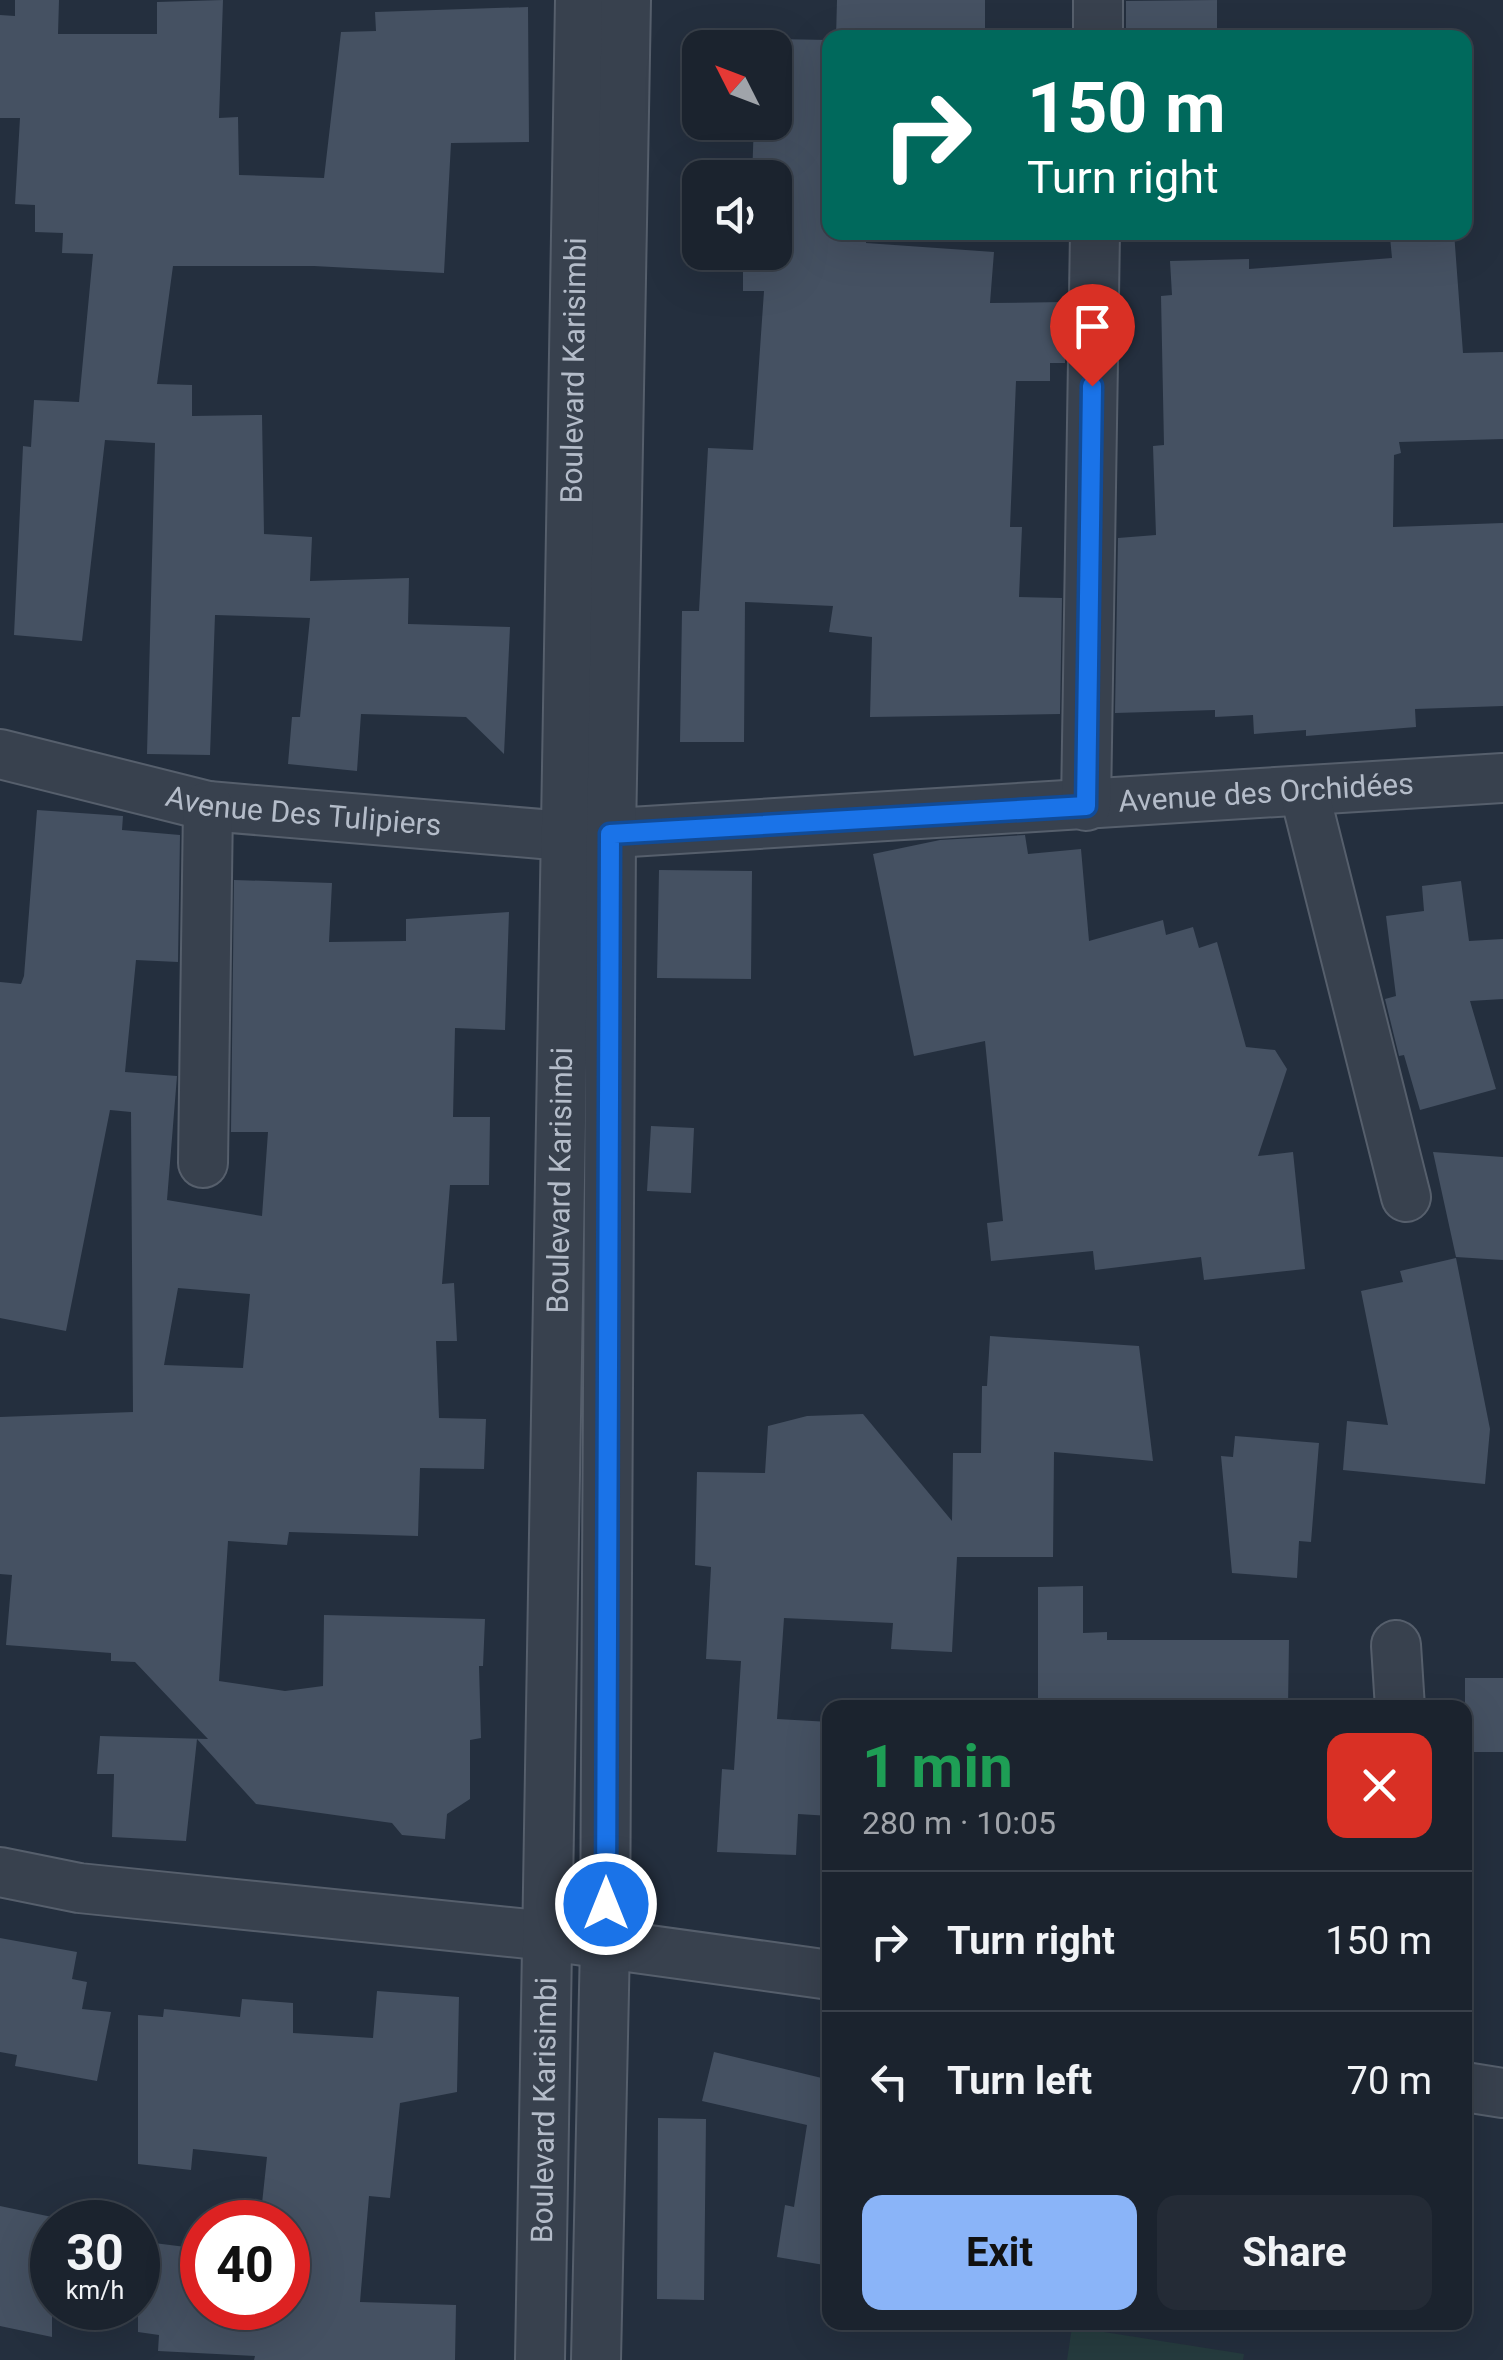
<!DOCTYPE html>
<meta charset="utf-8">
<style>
body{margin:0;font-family:Roboto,sans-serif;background:#242b36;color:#f1f3f6;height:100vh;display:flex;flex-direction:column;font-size:38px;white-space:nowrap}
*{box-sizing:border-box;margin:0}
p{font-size:32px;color:#a0a4aa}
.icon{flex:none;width:55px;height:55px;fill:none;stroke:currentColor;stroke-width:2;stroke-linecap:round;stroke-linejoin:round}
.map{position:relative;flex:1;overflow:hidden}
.panel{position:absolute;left:822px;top:1700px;width:650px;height:630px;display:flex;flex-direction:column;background:#1b232e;border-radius:20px;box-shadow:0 10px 40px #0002,0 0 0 2px #39404a}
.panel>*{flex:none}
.banner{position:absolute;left:822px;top:30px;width:650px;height:210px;border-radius:20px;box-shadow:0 10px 40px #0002,0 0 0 2px #39404a;background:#00695c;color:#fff;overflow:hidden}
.needle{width:65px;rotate:312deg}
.controls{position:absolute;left:682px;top:30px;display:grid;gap:20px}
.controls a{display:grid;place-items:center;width:110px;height:110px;border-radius:20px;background:#1b232e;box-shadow:0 10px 40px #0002,0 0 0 2px #39404a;font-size:50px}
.speed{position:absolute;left:30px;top:2200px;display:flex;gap:20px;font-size:50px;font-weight:700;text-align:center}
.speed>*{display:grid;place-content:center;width:130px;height:130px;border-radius:50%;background:#1b232e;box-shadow:0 10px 40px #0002,0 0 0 2px #39404a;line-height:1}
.speed small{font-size:25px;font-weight:400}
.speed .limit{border:15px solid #d22;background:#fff;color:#111}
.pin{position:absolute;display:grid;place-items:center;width:85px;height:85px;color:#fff;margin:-102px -42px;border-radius:50% 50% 50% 0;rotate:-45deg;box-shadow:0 0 10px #0007}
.pin .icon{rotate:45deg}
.me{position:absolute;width:110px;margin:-55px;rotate:0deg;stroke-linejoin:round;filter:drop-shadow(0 0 8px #0008)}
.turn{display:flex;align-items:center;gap:35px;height:210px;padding:0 40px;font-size:45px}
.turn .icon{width:130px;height:130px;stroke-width:2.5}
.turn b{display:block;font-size:70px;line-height:85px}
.round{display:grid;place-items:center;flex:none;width:105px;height:105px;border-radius:20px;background:#242b36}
.summary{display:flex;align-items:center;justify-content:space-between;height:170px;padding:0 40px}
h1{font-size:60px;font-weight:700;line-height:75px;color:#1e9e55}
.action{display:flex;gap:20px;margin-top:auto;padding:20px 40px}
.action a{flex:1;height:115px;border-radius:20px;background:#8ab4f8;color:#111;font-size:40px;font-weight:700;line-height:115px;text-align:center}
.action a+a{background:#242b36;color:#f1f3f6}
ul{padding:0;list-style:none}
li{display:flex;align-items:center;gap:30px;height:140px;padding:0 40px;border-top:2px solid #39404a}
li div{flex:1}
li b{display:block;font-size:38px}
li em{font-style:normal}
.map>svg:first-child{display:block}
</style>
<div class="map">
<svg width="1503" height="2360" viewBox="0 0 1503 2360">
<rect width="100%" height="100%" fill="#242f3e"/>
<path fill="#263c3f" d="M1072,2327L1244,2354L1243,2360H1067Z"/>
<path fill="#455162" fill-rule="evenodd" d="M15,0H59L58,34H157V2L223,0L219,118L238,117L239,175L324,178L341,32L376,31L375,12L528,7L529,142L451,143L444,273L314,266H173L157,384L192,385V416L262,415L264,534L312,537L310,581L409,578L408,624L510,627L504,754L466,717L361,714L357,771L288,764L292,717H300L310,618L215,615L210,755L147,754L155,443L105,440L82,641L14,635L23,446L31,447L34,400L79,402L93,254L62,253L63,233L35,232V205L15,204L20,118H0V15L15,16Z
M837,0H985V38H836Z
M1217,0V38H1126V1Z
M775,39L830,40L825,164H830V232H866V243L994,252L990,303L1066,302L1065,363H1050V381H1016L1010,527H1022L1019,597L1062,598L1060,714L870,717L872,637L829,632L833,606L745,602L744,742H680L682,611H699L708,448L753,450L764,291H743V252H775V178H752L754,122H775Z
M1454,232L1463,353L1503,352V439L1399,442L1401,453L1394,455L1393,527L1503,523V706L1415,709L1416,727L1306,736V730L1254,734L1253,715L1215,717V710L1115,713L1118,538L1156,535L1153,446L1164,445L1161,296L1172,295L1170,261L1249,259V269L1392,258L1390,237Z
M37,810L123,816L122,830L180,835L178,962L136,960L125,1072L177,1076L167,1200L262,1216L268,1132H231L234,880L332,883L329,942L406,941V919L509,912L505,1030L455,1028L453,1117H490L489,1185H450L442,1284L454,1283L457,1341H436L439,1418L486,1419L484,1469L420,1468L418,1536L289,1532L287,1545L228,1541L219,1681L285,1691L323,1686L324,1615L485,1619L483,1666H479L481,1738L470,1740V1799L447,1814L445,1839L402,1835L392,1823L256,1804L197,1739L186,1841L112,1837L114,1774H97L100,1736L208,1739L135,1662L111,1661V1653L6,1645L12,1575L0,1574V1417L133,1412L131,1112L110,1110L66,1331L0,1318V982L21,984L24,976ZM178,1288L250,1294L243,1368L164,1365Z
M1025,835L1028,854L1081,849L1089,941L1163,920L1166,935L1193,927L1199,948L1217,942L1246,1047L1275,1050L1287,1069L1258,1156L1293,1152L1305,1269L1204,1280L1201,1257L1095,1270L1093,1251L991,1261L987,1223L1003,1221L985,1041L914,1056L873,854L940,840Z
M659,870L752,871L751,979L657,978Z
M1461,881L1469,941L1503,939V999L1470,1001L1496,1089L1420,1110L1404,1055L1399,1056L1385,999L1396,996L1386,916L1424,911L1422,886Z
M651,1126L694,1128L691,1193L647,1191Z
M1433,1152L1503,1157V1260L1456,1257Z
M1456,1258L1490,1429L1485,1484L1343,1470L1347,1421L1388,1425L1361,1291L1403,1282L1400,1271Z
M990,1336L1139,1346L1153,1461L1054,1452L1053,1557H957L952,1652L891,1649L893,1623L784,1618L777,1719L830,1722V1816L798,1814L796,1855L717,1852L722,1769L734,1770L741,1661L706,1659L711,1567L695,1565L697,1472L765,1473L768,1426L807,1416L863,1414L952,1521L953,1453H981L982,1386H987Z
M1235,1436L1319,1443L1311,1542L1299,1541L1297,1578L1232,1573L1221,1456L1233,1457Z
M1083,1586V1633L1107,1632V1640H1289L1288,1708H1126L1125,1701H1038V1587Z
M1465,1678H1503V1752H1465Z
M0,1938L77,1952L72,1979L87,1982L82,2009L111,2012L97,2081L15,2066L17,2055L0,2052Z
M377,1991L459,1997L457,2092L400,2103L390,2198L369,2196L360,2302L456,2305L455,2360H254L255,2356L158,2351L159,2335L138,2332V2241L202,2249V2308H288V2222H260L267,2157L193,2149L191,2170L138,2164V2015L163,2017L164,2009L240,2017L242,1999L293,2003V2033L373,2038Z
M714,2052L830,2080V2266L777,2257L785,2205L794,2207L807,2125L702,2101Z
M658,2118L706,2119L704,2300L657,2299Z
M0,2206L52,2217V2337L0,2326Z"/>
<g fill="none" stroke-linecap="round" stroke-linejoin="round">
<defs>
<g id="minor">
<path d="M1098,38V0"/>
<path id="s1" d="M0,754L208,806L565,836L1503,778"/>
<path d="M1304,791L1406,1197"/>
<path d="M1086,806L1095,232"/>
<path d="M203,1163L208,806"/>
<path d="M1396,1645L1400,1708"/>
<path d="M0,1872L79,1888L548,1936L830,1975"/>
<path d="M1465,2087L1503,2093"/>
<path id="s2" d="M540,2360L580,0"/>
<path d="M596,2360L605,1944L611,834L626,0"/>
</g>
</defs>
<use href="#minor" stroke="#565f6c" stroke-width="52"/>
<use href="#minor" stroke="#38414e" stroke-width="48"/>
</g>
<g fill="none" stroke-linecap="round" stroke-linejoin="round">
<defs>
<path id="route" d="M606,1904L610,834L1086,806L1092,386"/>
</defs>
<use href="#route" stroke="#114b97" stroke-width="25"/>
<use href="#route" stroke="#1a73e8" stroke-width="18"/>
</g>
<g text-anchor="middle" stroke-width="10" stroke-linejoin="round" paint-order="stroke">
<g font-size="30" fill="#b4bcc9" stroke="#1d2633">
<text dy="10" stroke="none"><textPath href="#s2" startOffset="1990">Boulevard Karisimbi</textPath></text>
<text dy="10" stroke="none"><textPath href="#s1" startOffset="1275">Avenue des Orchidées</textPath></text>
<text dy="10" stroke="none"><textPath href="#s1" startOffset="310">Avenue Des Tulipiers</textPath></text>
<text dy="10" stroke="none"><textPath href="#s2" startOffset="1180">Boulevard Karisimbi</textPath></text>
<text dy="10" stroke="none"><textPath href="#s2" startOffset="250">Boulevard Karisimbi</textPath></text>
</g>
</g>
</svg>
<div class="controls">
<a><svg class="needle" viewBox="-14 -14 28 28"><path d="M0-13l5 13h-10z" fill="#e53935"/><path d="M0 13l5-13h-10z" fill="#a0a4aa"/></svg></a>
<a><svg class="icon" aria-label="sound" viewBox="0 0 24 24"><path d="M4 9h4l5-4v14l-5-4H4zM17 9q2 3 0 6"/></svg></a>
</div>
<div class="speed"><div>30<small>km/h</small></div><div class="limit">40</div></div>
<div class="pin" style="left:1092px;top:386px;background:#d93025"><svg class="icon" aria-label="arrive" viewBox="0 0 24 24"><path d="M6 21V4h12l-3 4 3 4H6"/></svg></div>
<svg class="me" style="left:606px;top:1904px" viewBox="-20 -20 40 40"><circle r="17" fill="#1a73e8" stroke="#fff" stroke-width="3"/><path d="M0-11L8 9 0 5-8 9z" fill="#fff"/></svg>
<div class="banner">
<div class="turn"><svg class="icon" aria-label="right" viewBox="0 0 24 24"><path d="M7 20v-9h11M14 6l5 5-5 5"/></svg><div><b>150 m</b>Turn right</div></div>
</div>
<section class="panel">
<div class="summary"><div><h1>1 min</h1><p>280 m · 10:05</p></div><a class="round" style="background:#d93025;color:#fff"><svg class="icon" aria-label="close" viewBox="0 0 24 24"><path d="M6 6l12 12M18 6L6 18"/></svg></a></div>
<ul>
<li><svg class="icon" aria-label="right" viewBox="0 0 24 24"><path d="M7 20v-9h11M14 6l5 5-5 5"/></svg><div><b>Turn right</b></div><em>150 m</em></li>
<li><svg class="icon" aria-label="left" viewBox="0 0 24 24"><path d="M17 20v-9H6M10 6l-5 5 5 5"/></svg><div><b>Turn left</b></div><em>70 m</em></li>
</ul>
<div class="action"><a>Exit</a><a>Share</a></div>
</section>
</div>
